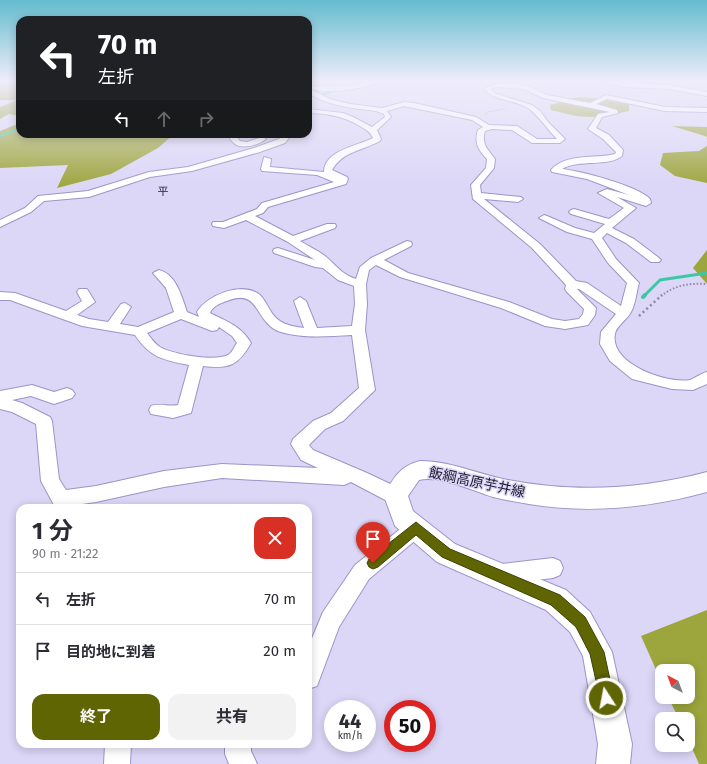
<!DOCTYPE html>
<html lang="ja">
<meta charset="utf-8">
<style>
body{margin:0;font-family:"Fira Sans","Noto Sans JP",sans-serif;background:#f2f2f3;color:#2b2b33;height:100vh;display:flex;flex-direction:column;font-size:15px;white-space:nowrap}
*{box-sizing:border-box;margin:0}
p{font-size:13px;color:#7c7c81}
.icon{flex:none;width:22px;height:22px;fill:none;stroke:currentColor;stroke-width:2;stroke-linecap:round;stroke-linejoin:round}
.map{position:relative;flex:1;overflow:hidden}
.details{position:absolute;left:16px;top:504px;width:296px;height:244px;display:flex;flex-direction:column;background:#fff;border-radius:12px;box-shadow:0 2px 10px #0003}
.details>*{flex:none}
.banner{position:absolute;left:16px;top:16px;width:296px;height:122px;border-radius:12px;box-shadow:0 2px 10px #0003;background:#202124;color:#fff;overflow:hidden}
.needle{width:26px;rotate:319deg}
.tools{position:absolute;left:655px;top:664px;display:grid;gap:8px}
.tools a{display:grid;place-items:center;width:40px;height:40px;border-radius:8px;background:#fff;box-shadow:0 2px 10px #0003;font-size:20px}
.speed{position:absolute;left:324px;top:700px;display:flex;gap:8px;font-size:20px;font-weight:700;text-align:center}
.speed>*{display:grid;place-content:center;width:52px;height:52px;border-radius:50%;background:#fff;box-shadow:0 2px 10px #0003;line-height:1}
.speed small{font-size:10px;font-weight:400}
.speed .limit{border:6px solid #d22;background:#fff;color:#111}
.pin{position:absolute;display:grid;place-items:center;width:34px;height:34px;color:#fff;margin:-41px -17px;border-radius:50% 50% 50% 0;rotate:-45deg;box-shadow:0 0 4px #0007}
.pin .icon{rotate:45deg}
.me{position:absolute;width:44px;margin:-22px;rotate:349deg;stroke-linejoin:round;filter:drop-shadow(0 0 3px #0008)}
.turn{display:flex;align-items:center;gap:14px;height:84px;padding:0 16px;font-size:18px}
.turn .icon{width:52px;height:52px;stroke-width:2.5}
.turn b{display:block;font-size:28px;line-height:34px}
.lanes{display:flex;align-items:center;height:38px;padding:0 16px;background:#0003;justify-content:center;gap:20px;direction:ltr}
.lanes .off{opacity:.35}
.round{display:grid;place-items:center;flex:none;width:42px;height:42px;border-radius:12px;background:#f2f2f3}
.overview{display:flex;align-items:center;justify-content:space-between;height:68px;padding:0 16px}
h1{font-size:24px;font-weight:700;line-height:30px}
.button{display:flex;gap:8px;margin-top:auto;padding:8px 16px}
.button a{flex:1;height:46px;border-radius:12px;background:#5f6502;color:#fff;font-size:16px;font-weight:700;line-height:46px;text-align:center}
.button a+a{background:#f2f2f3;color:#2b2b33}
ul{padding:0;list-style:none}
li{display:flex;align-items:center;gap:12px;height:52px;padding:0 16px;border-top:1px solid #e1e1e2}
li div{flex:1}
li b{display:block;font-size:15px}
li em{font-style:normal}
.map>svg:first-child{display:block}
</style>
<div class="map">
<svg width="707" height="764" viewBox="0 0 707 764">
<rect width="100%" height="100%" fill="#dcd6f7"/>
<path fill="#9da53d" d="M0,81H20V116L9,114L0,119V107L18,100H0Z
M578,97L597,98L629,104V111C595,119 585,119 551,110L550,105Z
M20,123V134H174L158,148L111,174L57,188L68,165L0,168V131Z
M672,126L707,127V137L705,136Z
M707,146V183L675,176L660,165L663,153L699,151Z
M707,250V284L693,268Z
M707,610V764H699L688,739V719H679L668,697H688V671H662V683L641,636Z"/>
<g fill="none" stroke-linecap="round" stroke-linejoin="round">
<path stroke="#3bc8a7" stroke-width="2" d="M0,86L20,84
M308,87L318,88
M308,97L329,93L335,87L330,81
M2,135L20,129"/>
<path stroke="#3bc8a7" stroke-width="2.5" d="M0,136L5,134"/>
<path stroke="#3bc8a7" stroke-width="3" d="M644,296L660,280L707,273"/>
<path stroke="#3bc8a7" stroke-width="4" d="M643,297L645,295"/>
<defs>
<path id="minor" d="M372,81H380C369,89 322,95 311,88L314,86H346Z
M601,81L669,85L707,92V96L669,89L624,87Z
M514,83L531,87L547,95L590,103L606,95L665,107L707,108V112L665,111L607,99L596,104L617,110L618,113L602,117L596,128L609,135L623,150L622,156C609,167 579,159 562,169C581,171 638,186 650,199L651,203L646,206L617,197L636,208L612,228L634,239L659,258L661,260L659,262H651L626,243L607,233L602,238L616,259L639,283C636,293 636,303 631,312C627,320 616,326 615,334C609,364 667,384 690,380C696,378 701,373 707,372V384L693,390L672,389L632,379L610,361L600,344L601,332L616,314L579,289H577L596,308L595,315L588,325L565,329L545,326L501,308L400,277L376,265L369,270L366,284L367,304L365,330L375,390L343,421L325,429L309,445L313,450L367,473L403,490L405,496L403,502L396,504L389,502L351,482L344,485L222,478L164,487L96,502L61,507L54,505L41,481L36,424L12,412L0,409V391L32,385L54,392L67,388L72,390L75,394L72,398L54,404L31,396L12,400L22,403L50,417L52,421L59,479L66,490L96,486L164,471L222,464L318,468L301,460L291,444L293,439L313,421L331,413L359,388L352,335C329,336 304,339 281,332C254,324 261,287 227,301C220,303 212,307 210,313C226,321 241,326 251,343C238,366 229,369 203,366L191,413L173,418L151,414L149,410L151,406C160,403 169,407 178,405L189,365C162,360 150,357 135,335L82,326L10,300H0V292L15,293L66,311L82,301L77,292L79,289H87L95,302L77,315L89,319L108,322L121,304L125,303L131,307L120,324L138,327L174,312L166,288L153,273L159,270C176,274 182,297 187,312L199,317L197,312C207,295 242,281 260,295C264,299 267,305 270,310C278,324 289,326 304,328L294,301L300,297L306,301L317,328L352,326L355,304L354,286L338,280L323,268L315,267L274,253L273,251L274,249L278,248L315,260L288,242L246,220L224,228L213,226L212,224L213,222H223L257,209L262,203L334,182L317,175L262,171L261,169L264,157L271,159L270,167L324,172C324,150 358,146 373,138C370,131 366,130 360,126C343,116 327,113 308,113V109L343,113L353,117L372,127L385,117L384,114C374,109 363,110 353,108C338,106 323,102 310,94L308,93V88L330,99L350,104L382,108L404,102L414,103L476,117L489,125L517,126L537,139H557C548,130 537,114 529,109C516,99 495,102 484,89L496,84ZM496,87L524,89L543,98L610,112L598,114L588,129L603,139L616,152L615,154C595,159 565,153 551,170L552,172L587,179L629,195L607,189L598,193L624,208L609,219L574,209L571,210L569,212L571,214L605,224L594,233L575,228L547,216L544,215L539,218L567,232L592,239L608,263L627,283L621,306L587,283L576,281L540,244L484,199L518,202L523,199L521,197L481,193L480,185L494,168L495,159C488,150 481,144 485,131L492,129L512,130L532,143H560L565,139L548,122L540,111L532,105L494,93L491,89ZM404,106L472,120L483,127L478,130C474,142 478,150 487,159L486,168L471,185L473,199L532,248L566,285L565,289L567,292L584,309L583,314L579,319L565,321L552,319L509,302L408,273L384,260L411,246L412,244L411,242L407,241L371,258L360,267L356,279C341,274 336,265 325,256C317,250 308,246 300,241L335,228L336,226L335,224H327L293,236L255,216L263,213L268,207L346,184L348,179L347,177L332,170C343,151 362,151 380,141L381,139L377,130L391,117L387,111ZM181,319L212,331L217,330L219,327L232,336L237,343C234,347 232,353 228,355C214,362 172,354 160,347C154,343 151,338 147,333Z
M227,134H235L240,141L247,142L262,137L266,139C260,144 243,150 235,144C232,142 229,137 227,134Z
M284,134H292L285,143L260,152L192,171L150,177L89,197L44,201L31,212L0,227V220L25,208L38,196L88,191L149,172L188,167L254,148L279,139Z
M416,519L423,522L426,528L423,534L369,579L339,627L317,686L308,689V648L323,612L355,565L409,522Z
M553,558L560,561L563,568L560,575L553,578L502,584L495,581L492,574L495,567L502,564Z
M105,744H131L130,764H104Z
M225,744H251V751L257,764H229L225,754Z"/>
<path id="major" d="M420,461C449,461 475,473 503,479C572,493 639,490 707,472V492C648,508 590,514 529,504C517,502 505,500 493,497C474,491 439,475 419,480L408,496L413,511L455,544L566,590L590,612L612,652L632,744L630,764H596L598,744L583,656L570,632L546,610L437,562L395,526L384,496C393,478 400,466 420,461Z"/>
</defs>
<use href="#minor" stroke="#9e93c7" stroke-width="2"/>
<use href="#major" stroke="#9e93c7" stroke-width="2"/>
<path stroke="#8e88a4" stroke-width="1" stroke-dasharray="1 1.5" stroke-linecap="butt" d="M486,115L487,112L505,109"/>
<path stroke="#8e88a4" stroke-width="2" stroke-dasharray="1.5 2" stroke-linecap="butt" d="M661,296C675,285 689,283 707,284"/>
<path stroke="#8e88a4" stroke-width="2.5" stroke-dasharray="2 3" stroke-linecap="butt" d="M639,316L662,295"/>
<use href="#minor" fill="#fff" fill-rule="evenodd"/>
<use href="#major" fill="#fff" fill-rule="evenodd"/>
</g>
<linearGradient id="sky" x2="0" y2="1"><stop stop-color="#63bcce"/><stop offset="0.43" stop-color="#efedfb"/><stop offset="1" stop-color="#efedfb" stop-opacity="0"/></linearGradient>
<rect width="707" height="188" fill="url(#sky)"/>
<path fill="#5f6502" stroke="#3e4201" d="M416,522L450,549L560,595L585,617L604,652L614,698L612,703L606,705L601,703L590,654L576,627L551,605L442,557L416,535L378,567L373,569L369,567L367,563L369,559Z"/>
<g text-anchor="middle" stroke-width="3" stroke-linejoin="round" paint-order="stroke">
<g font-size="11" fill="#1e192d" stroke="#dcd6f7">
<text x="163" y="195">平</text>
</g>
<g font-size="14" fill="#1e192d" stroke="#dcd6f7">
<text transform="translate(477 482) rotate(12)" y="5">飯綱高原芋井線</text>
</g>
</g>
</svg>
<div class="tools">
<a><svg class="needle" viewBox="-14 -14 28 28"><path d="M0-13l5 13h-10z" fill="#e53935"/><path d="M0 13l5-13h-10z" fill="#7c7c81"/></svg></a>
<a><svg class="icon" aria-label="search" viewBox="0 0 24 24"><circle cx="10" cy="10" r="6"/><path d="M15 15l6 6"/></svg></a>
</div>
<div class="speed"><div>44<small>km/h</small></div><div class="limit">50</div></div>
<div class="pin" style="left:373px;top:563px;background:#d93025"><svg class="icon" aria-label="arrive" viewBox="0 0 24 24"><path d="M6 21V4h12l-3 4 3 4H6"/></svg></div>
<svg class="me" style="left:606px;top:698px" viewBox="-20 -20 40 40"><circle r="17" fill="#5f6502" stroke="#fff" stroke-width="3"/><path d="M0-11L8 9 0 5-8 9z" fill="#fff"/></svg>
<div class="banner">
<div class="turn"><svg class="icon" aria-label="left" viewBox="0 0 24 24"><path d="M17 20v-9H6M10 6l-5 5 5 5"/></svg><div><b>70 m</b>左折</div></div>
<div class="lanes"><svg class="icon" aria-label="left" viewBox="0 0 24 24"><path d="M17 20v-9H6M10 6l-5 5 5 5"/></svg><svg class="icon off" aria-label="ahead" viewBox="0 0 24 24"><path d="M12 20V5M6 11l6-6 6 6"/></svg><svg class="icon off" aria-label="right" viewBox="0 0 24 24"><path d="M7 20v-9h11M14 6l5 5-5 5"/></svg></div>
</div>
<section class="details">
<div class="overview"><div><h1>1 分</h1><p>90 m · 21:22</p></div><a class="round" style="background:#d93025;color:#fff"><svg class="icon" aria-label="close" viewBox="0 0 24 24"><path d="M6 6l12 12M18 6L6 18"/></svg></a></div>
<ul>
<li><svg class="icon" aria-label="left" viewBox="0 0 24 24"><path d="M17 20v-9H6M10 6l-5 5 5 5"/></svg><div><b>左折</b></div><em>70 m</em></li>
<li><svg class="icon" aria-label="arrive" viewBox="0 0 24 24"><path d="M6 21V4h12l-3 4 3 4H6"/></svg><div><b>目的地に到着</b></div><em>20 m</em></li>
</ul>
<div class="button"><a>終了</a><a>共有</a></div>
</section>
</div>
